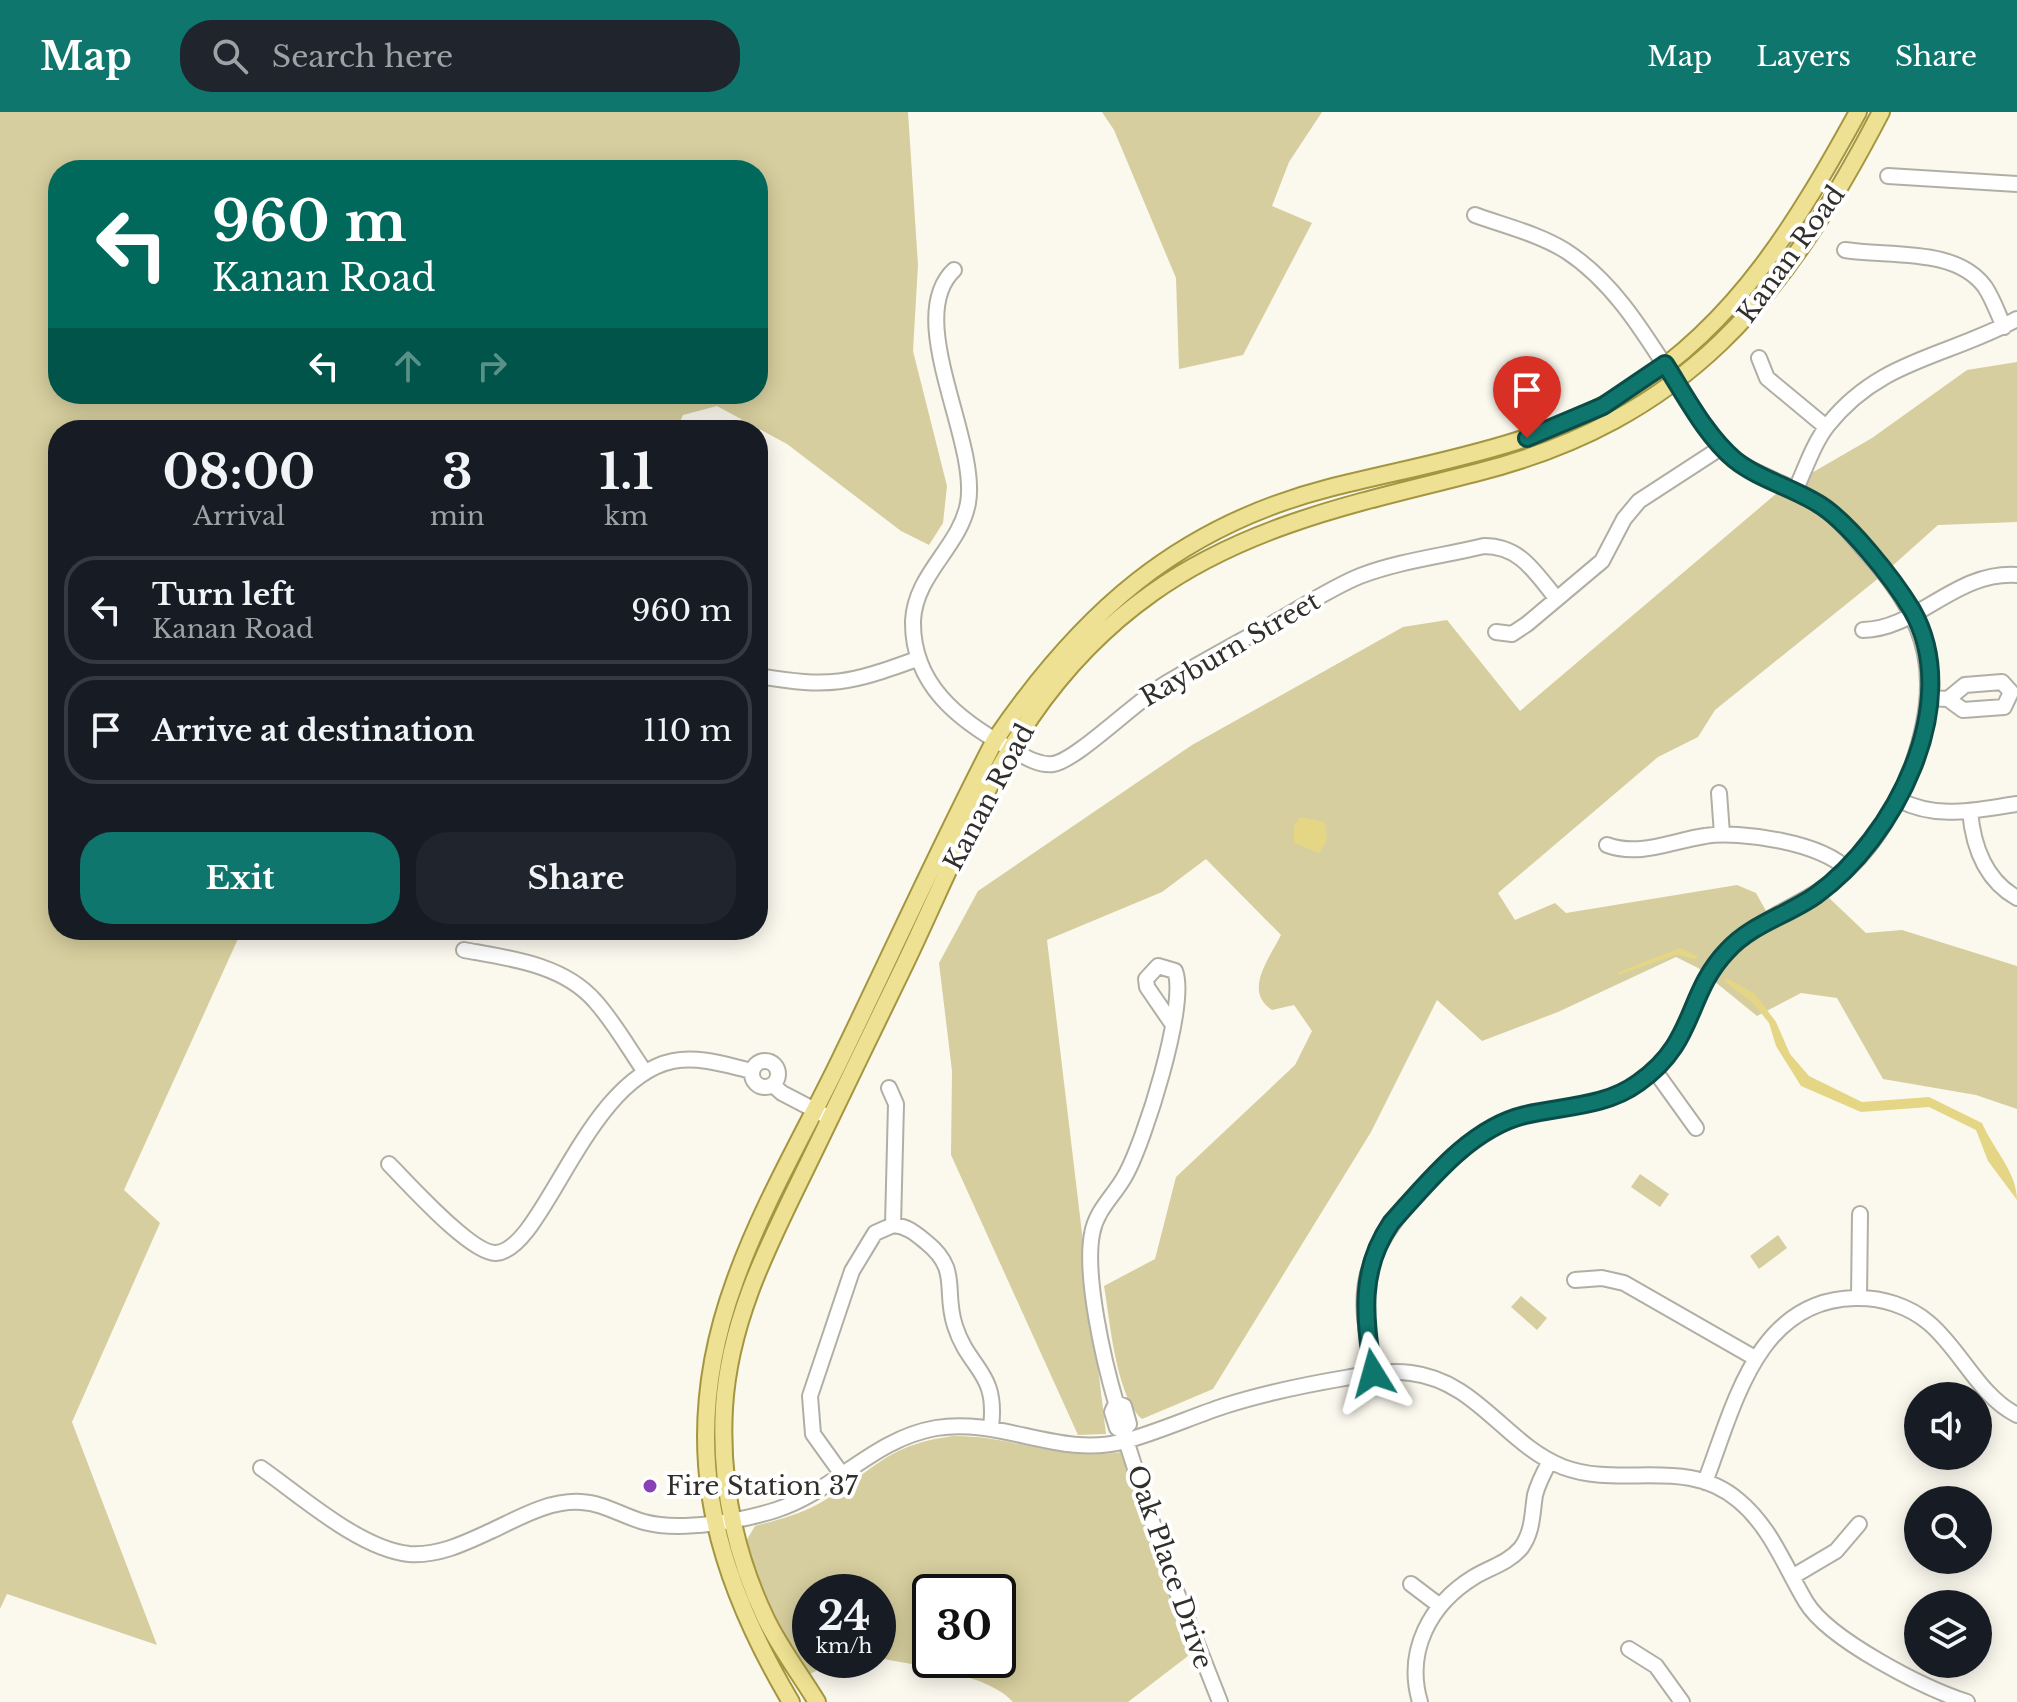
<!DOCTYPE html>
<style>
body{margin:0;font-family:"Libre Baskerville",serif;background:#20242c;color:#f1f3f6;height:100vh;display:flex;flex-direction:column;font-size:30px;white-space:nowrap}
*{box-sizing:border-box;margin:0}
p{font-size:26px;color:#9ea1a6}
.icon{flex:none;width:44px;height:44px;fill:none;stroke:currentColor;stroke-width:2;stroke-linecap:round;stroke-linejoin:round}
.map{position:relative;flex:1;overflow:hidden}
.drawer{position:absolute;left:48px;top:308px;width:720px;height:520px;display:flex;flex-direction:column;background:#171b24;border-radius:32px;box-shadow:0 4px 20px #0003}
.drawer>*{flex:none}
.top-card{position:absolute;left:48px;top:48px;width:720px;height:244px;border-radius:32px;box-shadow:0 4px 20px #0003;background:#00695c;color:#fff;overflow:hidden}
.buttons{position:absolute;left:1904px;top:1270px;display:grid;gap:16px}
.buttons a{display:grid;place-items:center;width:88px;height:88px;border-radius:50%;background:#171b24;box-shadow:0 4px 20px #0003;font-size:40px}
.speed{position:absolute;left:792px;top:1462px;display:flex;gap:16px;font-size:40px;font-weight:700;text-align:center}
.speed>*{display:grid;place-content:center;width:104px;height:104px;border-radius:50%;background:#171b24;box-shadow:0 4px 20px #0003;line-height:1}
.speed small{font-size:20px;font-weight:400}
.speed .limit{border:4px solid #111;border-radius:12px;background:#fff;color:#111}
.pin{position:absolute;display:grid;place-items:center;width:68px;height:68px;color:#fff;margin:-82px -34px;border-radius:50% 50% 50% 0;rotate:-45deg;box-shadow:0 0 8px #0007}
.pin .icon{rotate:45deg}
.me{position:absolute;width:88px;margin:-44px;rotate:352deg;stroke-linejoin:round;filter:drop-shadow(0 0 6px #0008)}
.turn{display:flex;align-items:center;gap:28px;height:168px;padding:0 32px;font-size:36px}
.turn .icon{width:104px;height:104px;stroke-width:2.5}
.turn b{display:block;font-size:56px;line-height:68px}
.lanes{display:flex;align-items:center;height:76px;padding:0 32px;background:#0003;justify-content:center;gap:40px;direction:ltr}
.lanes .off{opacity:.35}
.eta{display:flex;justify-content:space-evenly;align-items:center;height:136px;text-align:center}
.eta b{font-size:48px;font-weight:800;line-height:56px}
.cta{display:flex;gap:16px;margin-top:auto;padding:16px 32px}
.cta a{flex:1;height:92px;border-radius:32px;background:#0f766e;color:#fff;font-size:32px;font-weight:800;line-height:92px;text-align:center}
.cta a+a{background:#20242c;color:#f1f3f6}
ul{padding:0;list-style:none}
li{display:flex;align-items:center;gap:24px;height:108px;margin:0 16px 12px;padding:0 16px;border:4px solid #363941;border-radius:32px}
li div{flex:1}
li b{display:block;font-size:30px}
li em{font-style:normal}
header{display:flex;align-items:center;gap:48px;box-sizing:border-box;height:112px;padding:0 40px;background:#0f766e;color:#fff}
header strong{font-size:38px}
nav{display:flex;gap:44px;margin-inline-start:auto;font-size:28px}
.search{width:560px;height:72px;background:#20242c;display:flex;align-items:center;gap:20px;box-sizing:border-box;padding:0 28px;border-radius:32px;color:#9ea1a6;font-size:30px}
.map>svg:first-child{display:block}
</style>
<header>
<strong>Map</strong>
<div class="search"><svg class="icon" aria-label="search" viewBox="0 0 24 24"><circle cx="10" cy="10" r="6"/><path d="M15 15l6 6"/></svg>Search here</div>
<nav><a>Map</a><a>Layers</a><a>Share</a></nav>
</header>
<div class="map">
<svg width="2017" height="1590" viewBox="0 0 2017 1590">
<rect width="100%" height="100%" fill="#fbf9ee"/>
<path fill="#d6ce9e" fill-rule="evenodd" d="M0,0H908L918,153L913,239L947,374L943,411L929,433L901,419L787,332L717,294L683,303L676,318H58V818H242L124,1078L160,1111L72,1310L157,1533L7,1482L0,1497ZM58,58H758V282H58Z
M1102,0H1322L1289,50L1272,94L1312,111L1243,243L1179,257L1176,166L1114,18Z
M2017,250V410L1938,413L1880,465L1715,598L1698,625L1658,645L1498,781L1515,808L1555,791L1566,801L1737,773L1756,781L1775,815L1827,784L1866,821L1902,818L2017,854V997L1976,983L1883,967L1837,886L1801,881L1757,904L1698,856L1676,845L1558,900L1482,929L1437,888L1371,1020L1213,1277L1142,1307C1116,1284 1110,1209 1104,1174L1155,1147L1176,1065L1295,953L1312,919L1294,893L1272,898C1243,879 1269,847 1281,823L1206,747L1162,780L1047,828L1106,1322L1078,1323L951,1043L952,959L939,851L978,779L1192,633L1403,515L1447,508L1520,599L1777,381L1872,326L1967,258Z
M1640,1062L1669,1082L1660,1095L1631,1075Z
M1778,1123L1787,1136L1759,1157L1750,1144Z
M1521,1184L1547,1206L1537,1218L1511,1195Z
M953,1324C1011,1323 1062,1350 1121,1340L1188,1544L1128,1590H1013C989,1562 914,1553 878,1546V1480H810V1548H838L808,1563C780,1520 759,1479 746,1429L755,1414C777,1408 799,1403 820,1391C873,1361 883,1333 953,1324ZM930,1480H998V1548H930Z"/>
<path fill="#e4d685" d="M1301,705L1325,710L1327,728L1319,741L1294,731V713Z
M1680,836L1699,845L1693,847L1678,842L1618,863L1619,860Z
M1727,866L1755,882L1776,910L1790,942L1809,964L1862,990L1929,985L1982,1011C1993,1037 2017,1060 2017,1088L1988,1049L1976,1018L1929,995L1861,1000L1801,974L1776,934L1769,911L1753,891L1724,869Z"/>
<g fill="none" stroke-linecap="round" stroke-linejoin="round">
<defs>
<path id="minor" d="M1888,64L2017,72
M1845,138C1889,145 1956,135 1985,175C1993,187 1998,202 2004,215
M954,158C903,206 979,328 968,391C960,435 915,462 913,509C912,572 958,608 1009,636C1022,643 1038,654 1053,652C1076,649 1138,587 1165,572C1203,549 1242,528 1281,507C1307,492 1333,475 1360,464C1399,449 1443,444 1484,434C1521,434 1535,461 1557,487
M1759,246L1767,266L1826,315
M1795,379C1805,358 1813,332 1828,313C1880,247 1948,245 2017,207
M1863,518C1918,517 1955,459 2017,463
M1496,520L1512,522L1527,512L1602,449L1624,407L1639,389L1722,335
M758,564C831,576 848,572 917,547
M1929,586L1948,587L1963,598L2004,595L2011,580L2002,570L1965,573L1948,587
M1719,681L1722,722
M1899,688C1938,708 1975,698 2017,692
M1970,699C1973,734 1985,768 2017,786
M1607,733C1640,745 1671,729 1705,724C1739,718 1824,731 1847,758
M464,838C508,846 563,852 595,889C614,910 629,937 645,960
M1171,910L1147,875L1146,867L1158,854L1175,859C1188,892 1144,1031 1125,1064C1114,1084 1096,1098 1092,1122C1084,1164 1104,1250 1116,1291L1112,1300L1117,1316L1123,1319L1166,1453L1220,1590
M752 962a13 13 0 1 1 26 0a13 13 0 1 1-26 0Z
M1655,959L1696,1016
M773,973L782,981L830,1006
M889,976L896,992L893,1113C907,1114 915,1121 926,1130C961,1158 943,1178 955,1214C969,1258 998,1259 991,1315
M389,1052C408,1071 471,1142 496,1141C544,1138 585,967 673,949C700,944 726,953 752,959
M1575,1168L1602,1166L1624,1171L1755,1246
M1859,1186L1860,1102
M1373,1261C1369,1230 1360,1197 1367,1166C1379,1108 1466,1020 1522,1004C1561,993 1605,996 1639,971C1697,929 1686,877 1731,835C1765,802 1813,790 1848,757C1879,728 1897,693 1912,654C1943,567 1930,510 1868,442C1854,426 1841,409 1824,395C1797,374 1761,366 1733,347C1672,284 1641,188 1566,139C1539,122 1505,114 1475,103
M1116,1291L1124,1294L1129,1312L1123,1319
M261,1356C301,1384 360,1437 409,1442C439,1444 465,1431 491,1419C519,1406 549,1388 581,1390C604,1391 622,1404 644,1410C680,1420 741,1409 776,1398C835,1379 873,1327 936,1316C1001,1305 1060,1347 1125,1329C1158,1320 1191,1305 1224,1294C1264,1281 1304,1273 1345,1266C1367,1262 1389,1258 1411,1261C1477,1269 1505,1332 1563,1355C1621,1377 1686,1344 1738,1388C1771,1415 1785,1455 1806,1490C1829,1528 1924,1576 1967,1590
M841,1361L813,1322L810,1284L852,1159L875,1121L893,1113
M1705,1370C1734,1295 1756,1188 1855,1186C1881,1185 1909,1194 1929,1211C1961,1238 1979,1284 2017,1303
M1792,1465L1836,1439L1859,1412
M1411,1472L1440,1494
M1629,1537L1656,1554L1682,1590
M1420,1590C1405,1539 1430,1492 1474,1465C1491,1455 1508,1451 1521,1436C1533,1420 1532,1402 1535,1383C1538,1371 1544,1360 1550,1349"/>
<path id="major" d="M791,1590C709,1452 678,1325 735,1169C762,1093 804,1022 839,950C891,843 940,734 995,628C1081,502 1177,415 1329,376C1432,350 1540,335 1632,277C1738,210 1799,107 1858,0
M817,1590C800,1562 780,1536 766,1507C734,1440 720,1370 724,1296C729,1207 770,1130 808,1052C840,987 871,921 903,856C943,773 978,682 1031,605C1064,557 1104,515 1152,481C1249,412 1361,390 1475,361C1686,308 1784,186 1881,0"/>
</defs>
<use href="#minor" stroke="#b1afa5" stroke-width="18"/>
<use href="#major" stroke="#a49640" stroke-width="20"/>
<use href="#minor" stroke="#fff" stroke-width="14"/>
<use href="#major" stroke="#eee193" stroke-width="16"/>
</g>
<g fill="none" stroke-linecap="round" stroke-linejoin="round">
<defs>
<path id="route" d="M1373,1261C1365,1205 1358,1160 1391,1111C1428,1070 1470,1016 1525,1003C1563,994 1605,995 1638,971C1697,930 1685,883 1727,839C1751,812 1788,803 1816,783C1894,727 1965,591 1912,498C1894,468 1847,408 1817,391C1791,375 1759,367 1735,348C1706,324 1685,283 1665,252L1603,294L1527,326"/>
</defs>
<use href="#route" stroke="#0a4d48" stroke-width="20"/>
<use href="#route" stroke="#0f766e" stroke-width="14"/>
</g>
<circle fill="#8942b5" stroke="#fff" stroke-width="3" cx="650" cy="1374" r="8"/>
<g text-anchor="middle" stroke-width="8" stroke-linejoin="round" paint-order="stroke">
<g font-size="26" fill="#302f2b" stroke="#fff">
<text transform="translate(1791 142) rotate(-54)" y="9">Kanan Road</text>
<text transform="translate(1230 537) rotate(-30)" y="9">Rayburn Street</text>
<text transform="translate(989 685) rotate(-62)" y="9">Kanan Road</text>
<text transform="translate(1170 1455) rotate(71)" y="9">Oak Place Drive</text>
</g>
<g font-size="26" fill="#302f2b" stroke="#fff" text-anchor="start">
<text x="666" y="1383">Fire Station 37</text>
</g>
</g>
</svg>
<div class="buttons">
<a><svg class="icon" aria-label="sound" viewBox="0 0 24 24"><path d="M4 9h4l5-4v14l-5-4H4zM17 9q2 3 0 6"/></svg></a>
<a><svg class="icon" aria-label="search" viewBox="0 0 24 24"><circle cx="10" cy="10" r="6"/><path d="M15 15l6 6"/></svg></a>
<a><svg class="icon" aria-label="layers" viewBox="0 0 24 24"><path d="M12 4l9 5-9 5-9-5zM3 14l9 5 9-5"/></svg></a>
</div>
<div class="speed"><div>24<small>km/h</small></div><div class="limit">30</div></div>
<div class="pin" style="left:1527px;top:326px;background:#d93025"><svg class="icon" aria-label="arrive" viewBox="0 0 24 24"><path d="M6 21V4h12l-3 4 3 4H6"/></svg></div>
<svg class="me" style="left:1373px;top:1261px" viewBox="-20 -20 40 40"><path d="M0-17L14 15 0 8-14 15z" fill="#0f766e" stroke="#fff" stroke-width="4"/></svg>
<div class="top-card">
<div class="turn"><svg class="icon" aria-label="left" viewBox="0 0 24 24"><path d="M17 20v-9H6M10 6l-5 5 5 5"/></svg><div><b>960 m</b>Kanan Road</div></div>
<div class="lanes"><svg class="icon" aria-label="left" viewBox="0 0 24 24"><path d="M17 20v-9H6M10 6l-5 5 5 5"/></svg><svg class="icon off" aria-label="ahead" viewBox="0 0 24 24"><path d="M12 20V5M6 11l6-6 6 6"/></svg><svg class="icon off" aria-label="right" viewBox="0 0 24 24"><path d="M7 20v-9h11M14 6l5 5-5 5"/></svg></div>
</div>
<section class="drawer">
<div class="eta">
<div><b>08:00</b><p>Arrival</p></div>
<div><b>3</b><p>min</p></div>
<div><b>1.1</b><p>km</p></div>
</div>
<ul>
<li><svg class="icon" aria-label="left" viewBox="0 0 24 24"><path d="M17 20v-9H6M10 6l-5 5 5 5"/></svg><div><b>Turn left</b><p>Kanan Road</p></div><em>960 m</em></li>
<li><svg class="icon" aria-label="arrive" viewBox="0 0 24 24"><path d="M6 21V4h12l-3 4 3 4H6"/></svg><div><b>Arrive at destination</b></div><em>110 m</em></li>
</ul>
<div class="cta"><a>Exit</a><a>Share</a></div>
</section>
</div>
